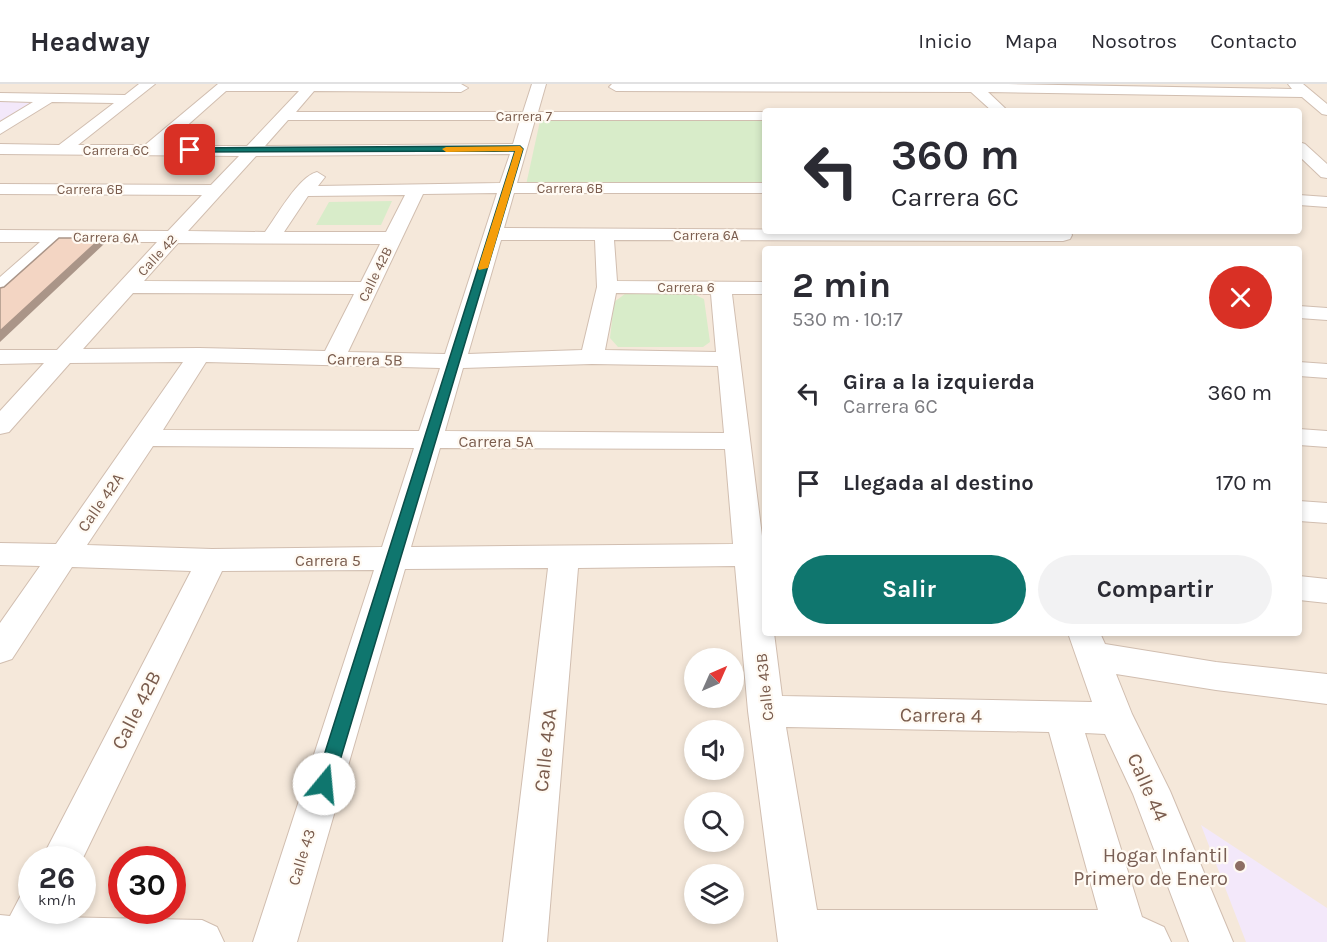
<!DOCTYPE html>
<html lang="es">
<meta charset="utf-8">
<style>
body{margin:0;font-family:Karla,sans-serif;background:#f2f2f3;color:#2b2b33;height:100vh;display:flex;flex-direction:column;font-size:22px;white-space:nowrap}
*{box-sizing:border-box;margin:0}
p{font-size:20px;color:#7c7c81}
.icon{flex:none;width:33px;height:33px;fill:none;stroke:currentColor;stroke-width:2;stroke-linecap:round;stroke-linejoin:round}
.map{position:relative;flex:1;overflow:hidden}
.drawer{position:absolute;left:762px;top:162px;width:540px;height:390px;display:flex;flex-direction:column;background:#fff;border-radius:6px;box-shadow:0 3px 9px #0003}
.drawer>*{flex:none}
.top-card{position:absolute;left:762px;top:24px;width:540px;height:126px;border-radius:6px;box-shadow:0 3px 9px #0003;background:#fff;color:#2b2b33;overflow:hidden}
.needle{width:39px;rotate:45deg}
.buttons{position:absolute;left:684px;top:564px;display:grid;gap:12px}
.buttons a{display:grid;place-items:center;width:60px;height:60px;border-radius:50%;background:#fff;box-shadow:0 3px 9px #0003;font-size:30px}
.speed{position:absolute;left:18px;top:762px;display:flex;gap:12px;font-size:30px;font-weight:700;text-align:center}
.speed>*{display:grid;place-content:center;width:78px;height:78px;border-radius:50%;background:#fff;box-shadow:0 3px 9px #0003;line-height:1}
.speed small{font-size:15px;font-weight:400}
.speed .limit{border:9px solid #d22;background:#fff;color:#111}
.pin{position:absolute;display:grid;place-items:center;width:51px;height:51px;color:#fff;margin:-26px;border-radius:12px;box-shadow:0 3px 9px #0006}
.me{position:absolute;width:66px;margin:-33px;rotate:17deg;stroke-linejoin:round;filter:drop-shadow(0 0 4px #0008)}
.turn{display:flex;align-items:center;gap:21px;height:126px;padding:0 30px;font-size:27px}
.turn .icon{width:78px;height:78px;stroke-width:2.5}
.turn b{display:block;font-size:42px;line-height:51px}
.round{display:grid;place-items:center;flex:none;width:63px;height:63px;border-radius:32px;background:#f2f2f3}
.headline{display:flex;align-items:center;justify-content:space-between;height:102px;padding:0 30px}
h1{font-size:36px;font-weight:700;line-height:45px}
.action{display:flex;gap:12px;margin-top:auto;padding:12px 30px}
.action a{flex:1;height:69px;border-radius:36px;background:#0f766e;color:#fff;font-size:24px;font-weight:700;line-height:69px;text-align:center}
.action a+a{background:#f2f2f3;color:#2b2b33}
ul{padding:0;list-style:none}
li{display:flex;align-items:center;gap:18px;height:90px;padding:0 30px}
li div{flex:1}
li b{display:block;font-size:22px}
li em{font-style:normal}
header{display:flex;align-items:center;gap:36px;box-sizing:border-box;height:84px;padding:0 30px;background:#fff;border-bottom:2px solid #e1e1e2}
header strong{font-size:28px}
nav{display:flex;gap:33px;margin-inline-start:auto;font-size:21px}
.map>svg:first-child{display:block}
</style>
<header>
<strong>Headway</strong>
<nav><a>Inicio</a><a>Mapa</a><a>Nosotros</a><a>Contacto</a></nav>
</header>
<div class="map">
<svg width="1327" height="858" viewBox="0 0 1327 858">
<rect width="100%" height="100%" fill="#fdf6ec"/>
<path fill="#f5e8da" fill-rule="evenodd" d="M0,0H1327V858H0ZM765,27H1299V147H765ZM765,165H1299V549H765ZM694,574H734V614H694ZM694,646H734V686H694ZM694,718H734V758H694ZM32,776H82V826H32ZM122,776H172V826H122ZM694,790H734V830H694Z"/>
<path fill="#f3e8fa" d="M0,17H40L0,44Z
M1201,741L1327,824V858H1246Z"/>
<path fill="#d8ecc9" d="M540,37H765V104L526,101Z
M392,117L381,141H316L329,118Z
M629,207L691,209L704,215L710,258L703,263H618L610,254L614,218Z"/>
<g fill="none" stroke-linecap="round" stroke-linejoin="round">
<defs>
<path id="minor" d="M139,0H155L78,61H145L218,0H461L468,4L461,8L314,7L296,28H523L532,0H546L538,28H765V36H535L517,99H765V109H514L504,144L1070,147L1072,151L1070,155L1063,157L614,156L617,197L765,198V210H732L763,460H765V549H774L782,612L1092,618L1068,549H1100L1105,560L1216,578L1327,590V620L1216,606L1116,590L1132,630L1170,707L1233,858H1189L1133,710L1105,650L1085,649L1142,833L1164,843L1171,858H778L748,627L735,482L578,484L547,858H503L548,484L405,485L297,858H253L374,486L222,487L82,776H41L191,487L72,483L12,575L0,579V539L40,482L0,481V459L56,460L183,278L70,279L9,348L0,350V327L44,279L0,280V266H57L157,158H62L7,208L0,210V193L40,158H0V146L168,147L202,111L0,110V100L211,101L239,72L0,70V60L59,61L114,19L52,18L0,50V38L33,18L0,17V9L125,11ZM226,7H299L247,62H164ZM288,36H520L513,60L265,62ZM510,70L500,99L318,102L325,93L317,88C298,93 277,132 265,148L188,147L256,72ZM497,109L445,270L348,268L423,110ZM405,111L386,148H284L308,112ZM501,156H595L597,203L582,266L468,270ZM178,159L380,160L361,198L144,197ZM133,209L354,210L325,267L199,264L83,265ZM616,209L711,210L716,268L605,266ZM206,278L440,284L419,347L163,346ZM592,280L718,282L724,349L445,347L463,284ZM153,362L414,364L382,463L212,465L87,461ZM440,364L725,365L733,460L411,463ZM786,643L1049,648L1098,826H817Z
M612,0H1008L1292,5L1288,0H1303L1327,20V31L1322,30L1302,13L988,8L1008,27H992L971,8L616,7L609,3Z
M1299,58L1305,60L1327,80V94L1321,93L1299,72Z
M1299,111L1327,113V123L1299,121Z
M1299,222L1327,224V236L1299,234Z
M1299,278L1327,280V294L1299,292Z
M1299,345L1327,347V363L1299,361Z
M1299,417L1327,419V439L1299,437Z
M1299,492L1327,495V519L1299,516Z
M32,807V826H57L54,833L202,836L217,843L224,858H0V831L10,832L21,811Z"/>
</defs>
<use href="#minor" stroke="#d1beb0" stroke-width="2"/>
<use href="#minor" fill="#fff" fill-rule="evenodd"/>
</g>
<path fill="#aa9588" d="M101,154L104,160L0,258V247Z"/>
<path fill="#f3d5c3" stroke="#aa9588" stroke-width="1.5" d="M59,154H101L0,247V204L4,203Z"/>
<path fill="#0f766e" stroke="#0a4d48" stroke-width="1.5" d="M520,62L523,65L333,700L330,707L324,709L317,707L315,700L515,67L190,68L186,66L190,64Z"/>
<path fill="#f59e0b" d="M520,62L523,65L488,184L479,186L478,184L515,67L446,68L442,65L446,63Z"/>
<circle fill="#8d6e63" stroke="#fffaf3" stroke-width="2" cx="1240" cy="782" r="6"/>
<g text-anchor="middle" stroke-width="4.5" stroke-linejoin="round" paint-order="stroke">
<g font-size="14" fill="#7a5c4d" stroke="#fffaf3">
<text x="524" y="37">Carrera 7</text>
<text x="116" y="71">Carrera 6C</text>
<text x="570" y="109">Carrera 6B</text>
<text x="90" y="110">Carrera 6B</text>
<text x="706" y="156">Carrera 6A</text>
<text transform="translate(106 153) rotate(1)" y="5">Carrera 6A</text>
<text transform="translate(157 171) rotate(-47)" y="5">Calle 42</text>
<text transform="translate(375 190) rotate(-64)" y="5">Calle 42B</text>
<text x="686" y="208">Carrera 6</text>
</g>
<g font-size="16" fill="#7a5c4d" stroke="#fffaf3">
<text transform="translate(365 275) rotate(1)" y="6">Carrera 5B</text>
<text x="496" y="363">Carrera 5A</text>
<text transform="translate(100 418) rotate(-55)" y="6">Calle 42A</text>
<text x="328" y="482">Carrera 5</text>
<text transform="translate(764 603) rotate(-96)" y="6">Calle 43B</text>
<text transform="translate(301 773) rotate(-73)" y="6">Calle 43</text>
</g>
<g font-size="20" fill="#7a5c4d" stroke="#fffaf3">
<text transform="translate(136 626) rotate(-63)" y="7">Calle 42B</text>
<text transform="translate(941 631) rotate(1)" y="7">Carrera 4</text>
<text transform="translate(545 666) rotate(-84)" y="7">Calle 43A</text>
<text transform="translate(1148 703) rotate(66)" y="7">Calle 44</text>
</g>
<g font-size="20" fill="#785e54" stroke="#fffaf3" text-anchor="end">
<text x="1228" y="778">Hogar Infantil<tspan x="1228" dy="23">Primero de Enero</tspan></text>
</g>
</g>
</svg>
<div class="buttons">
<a><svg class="needle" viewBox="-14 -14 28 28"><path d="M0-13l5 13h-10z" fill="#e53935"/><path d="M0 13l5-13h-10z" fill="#7c7c81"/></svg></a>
<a><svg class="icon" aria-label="sound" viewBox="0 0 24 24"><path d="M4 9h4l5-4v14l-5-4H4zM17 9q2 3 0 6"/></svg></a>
<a><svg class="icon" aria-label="search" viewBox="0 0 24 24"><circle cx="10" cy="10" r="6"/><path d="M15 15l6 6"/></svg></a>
<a><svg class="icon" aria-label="layers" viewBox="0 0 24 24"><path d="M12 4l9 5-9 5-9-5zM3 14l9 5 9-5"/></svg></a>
</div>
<div class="speed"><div>26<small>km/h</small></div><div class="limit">30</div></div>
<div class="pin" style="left:190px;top:66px;background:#d93025"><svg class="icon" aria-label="arrive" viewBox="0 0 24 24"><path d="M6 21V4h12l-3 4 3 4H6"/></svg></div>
<svg class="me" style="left:324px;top:700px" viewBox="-20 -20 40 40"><circle r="19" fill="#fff"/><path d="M0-13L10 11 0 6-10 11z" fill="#0f766e"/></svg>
<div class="top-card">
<div class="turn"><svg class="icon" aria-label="left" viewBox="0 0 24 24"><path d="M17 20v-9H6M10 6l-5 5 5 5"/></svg><div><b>360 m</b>Carrera 6C</div></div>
</div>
<section class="drawer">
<div class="headline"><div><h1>2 min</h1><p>530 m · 10:17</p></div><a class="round" style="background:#d93025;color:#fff"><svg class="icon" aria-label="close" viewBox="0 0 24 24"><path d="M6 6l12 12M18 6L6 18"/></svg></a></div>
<ul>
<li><svg class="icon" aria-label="left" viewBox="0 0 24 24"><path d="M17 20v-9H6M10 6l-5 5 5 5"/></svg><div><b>Gira a la izquierda</b><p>Carrera 6C</p></div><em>360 m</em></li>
<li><svg class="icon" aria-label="arrive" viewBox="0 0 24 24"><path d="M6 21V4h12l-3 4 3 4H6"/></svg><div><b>Llegada al destino</b></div><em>170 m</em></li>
</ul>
<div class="action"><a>Salir</a><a>Compartir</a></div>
</section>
</div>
